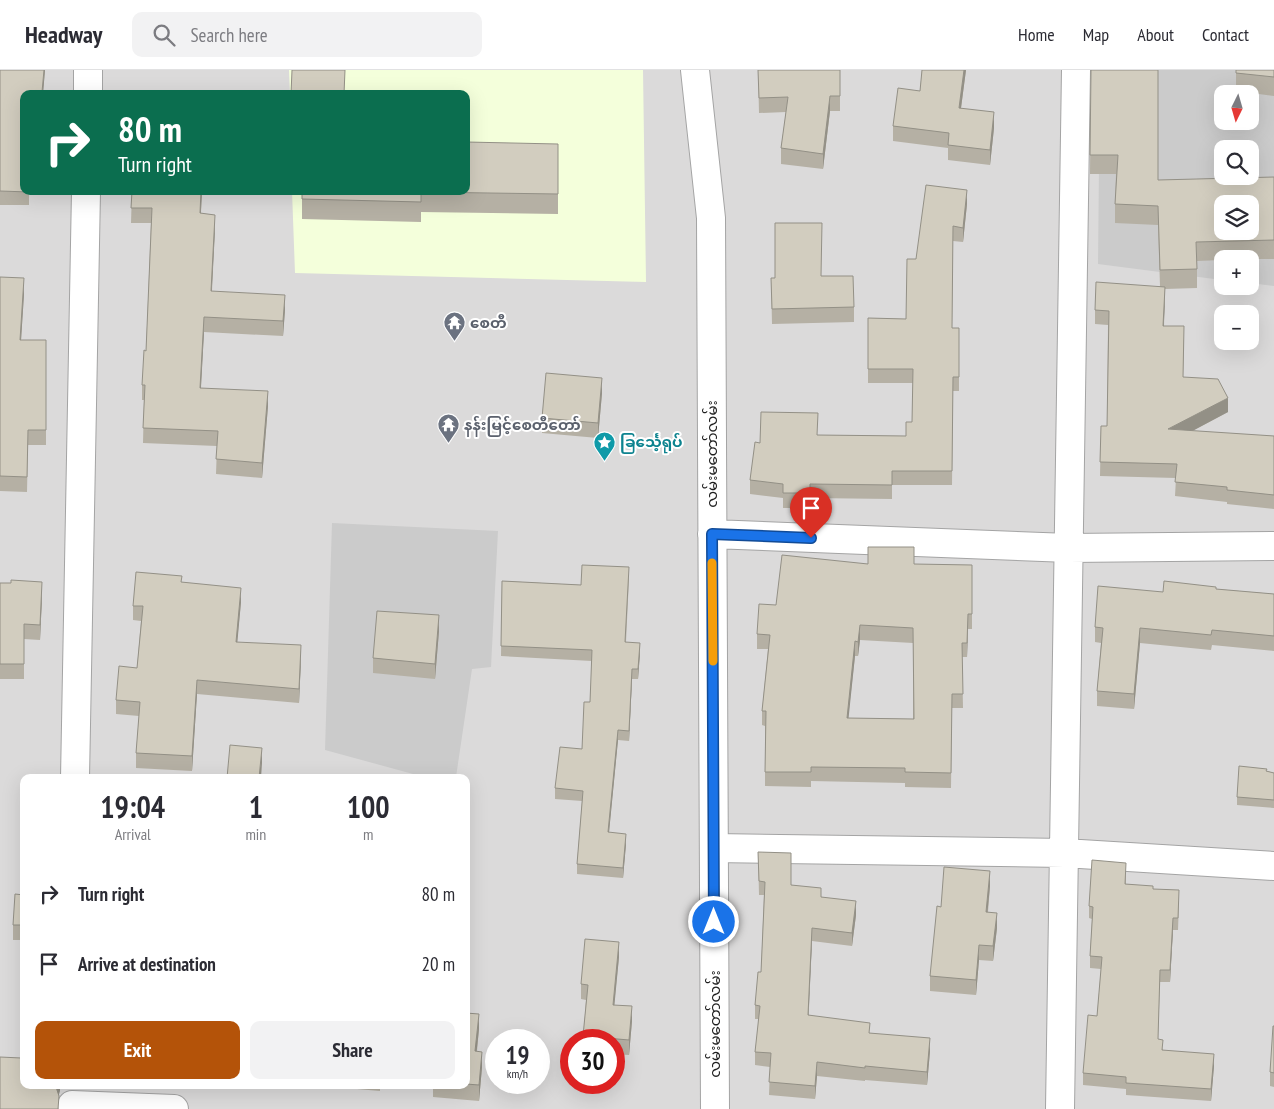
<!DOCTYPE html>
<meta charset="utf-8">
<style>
body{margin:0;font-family:"PT Sans Narrow","Noto Sans Myanmar",sans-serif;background:#f2f2f3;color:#2b2b33;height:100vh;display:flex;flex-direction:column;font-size:19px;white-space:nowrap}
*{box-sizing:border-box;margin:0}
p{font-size:16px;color:#7c7c81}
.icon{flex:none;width:28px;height:28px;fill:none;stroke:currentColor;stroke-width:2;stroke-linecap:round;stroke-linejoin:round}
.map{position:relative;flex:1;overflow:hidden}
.panel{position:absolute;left:20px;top:704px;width:450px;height:315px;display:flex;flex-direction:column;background:#fff;border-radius:10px;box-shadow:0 5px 20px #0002}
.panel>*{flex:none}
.guide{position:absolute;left:20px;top:20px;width:450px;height:105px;border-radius:10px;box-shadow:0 5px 20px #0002;background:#0b6e4f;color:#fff;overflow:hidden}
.needle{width:32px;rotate:185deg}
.controls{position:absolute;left:1214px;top:15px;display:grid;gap:10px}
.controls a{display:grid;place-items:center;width:45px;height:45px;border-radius:10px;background:#fff;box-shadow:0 5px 20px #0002;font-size:25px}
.speed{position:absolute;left:485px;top:959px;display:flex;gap:10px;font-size:25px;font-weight:700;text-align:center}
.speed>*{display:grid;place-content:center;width:65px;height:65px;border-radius:50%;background:#fff;box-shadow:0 5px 20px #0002;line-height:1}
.speed small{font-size:12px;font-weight:400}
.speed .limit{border:8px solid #d22;background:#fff;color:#111}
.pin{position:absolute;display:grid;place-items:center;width:42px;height:42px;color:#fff;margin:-51px -21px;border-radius:50% 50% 50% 0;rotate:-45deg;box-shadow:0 0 5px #0007}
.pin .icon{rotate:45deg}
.me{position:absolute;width:55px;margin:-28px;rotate:0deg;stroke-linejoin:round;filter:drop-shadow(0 0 4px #0008)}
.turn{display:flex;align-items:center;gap:18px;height:105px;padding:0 15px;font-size:22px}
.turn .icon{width:65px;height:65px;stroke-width:2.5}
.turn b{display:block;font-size:35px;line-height:42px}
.eta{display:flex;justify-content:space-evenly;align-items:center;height:85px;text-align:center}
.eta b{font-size:30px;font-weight:600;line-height:35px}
.primary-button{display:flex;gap:10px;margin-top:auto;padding:10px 15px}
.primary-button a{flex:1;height:58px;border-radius:10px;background:#b45309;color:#fff;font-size:20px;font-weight:600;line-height:58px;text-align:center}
.primary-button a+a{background:#f2f2f3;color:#2b2b33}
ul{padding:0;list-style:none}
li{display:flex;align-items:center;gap:15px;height:70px;padding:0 15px}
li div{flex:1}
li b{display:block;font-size:19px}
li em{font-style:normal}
header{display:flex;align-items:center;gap:30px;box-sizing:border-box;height:70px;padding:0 25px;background:#fff;border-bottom:1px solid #e1e1e2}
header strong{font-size:24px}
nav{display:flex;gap:28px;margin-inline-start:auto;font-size:18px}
.search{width:350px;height:45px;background:#f2f2f3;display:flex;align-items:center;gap:12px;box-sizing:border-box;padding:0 18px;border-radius:10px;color:#7c7c81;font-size:19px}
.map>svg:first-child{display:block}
</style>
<header>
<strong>Headway</strong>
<div class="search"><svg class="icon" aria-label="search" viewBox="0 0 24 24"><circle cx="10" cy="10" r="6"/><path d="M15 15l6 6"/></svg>Search here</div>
<nav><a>Home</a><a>Map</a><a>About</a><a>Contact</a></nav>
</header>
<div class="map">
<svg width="1274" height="1039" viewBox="0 0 1274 1039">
<rect width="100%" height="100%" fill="#efefe2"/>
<path fill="#dbdada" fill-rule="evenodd" d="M0,0H1274V1039H0ZM24,24H466V121H24ZM1222,24H1250V51H1222ZM1222,79H1250V106H1222ZM1222,134H1250V161H1222ZM1222,189H1250V216H1222ZM1222,244H1250V271H1222ZM24,708H466V1015H24ZM496,970H539V1012H496ZM571,970H614V1012H571Z"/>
<path fill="#f4ffdb" d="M289,0H643L646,212L295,203L292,121H466V24H290Z"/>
<path fill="#cbcbcb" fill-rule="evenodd" d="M1100,0H1274V216L1250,213V189H1222V210L1098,194ZM1222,24H1250V51H1222ZM1222,79H1250V106H1222ZM1222,134H1250V161H1222Z
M332,453L498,461L491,597L472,599L456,707H424L325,680Z"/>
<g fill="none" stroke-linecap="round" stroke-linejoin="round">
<defs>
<path id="street" d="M695,0L711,148L715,1039
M88,24V0
M712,464L1069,478L1274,476
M75,708L86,121
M714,778L1064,783L1274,796
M72,1035L174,1039
M1060,1039L1076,0"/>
</defs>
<use href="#street" stroke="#a4a4a4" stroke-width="30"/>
<use href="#street" stroke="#fff" stroke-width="28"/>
</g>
<path fill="#b5b0a4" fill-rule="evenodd" d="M0,0H45L43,22L24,24L29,121V135H0Z
M758,0L840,26V41H830L823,99L781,94V78L786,42L759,43Z
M922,0H966L961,38L994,58L990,95L948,90V78L893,71V56L920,21Z
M1091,0L1158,110L1274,107V189H1222V190L1197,191V218L1165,219L1164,256L1184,270L1183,307L1228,342L1192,361L1274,366V444V439L1227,434V432L1175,426L1176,408L1100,406L1101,356H1107L1108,255L1095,254V240L1160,216L1158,155L1115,153V134L1116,104H1090Z
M1274,0V26L1236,21V3Z
M558,74V144L421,142V152L302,149V121Z
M132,121H202L201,143L215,159L212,221L285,240L283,266L204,262L201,318L268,336L262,408L216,404L217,376L143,373L144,330H142V315L146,281L151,153H131Z
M967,134L963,172L953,171L952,258H959V321H953L952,415H892V429L810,428V438H783V428L750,424V410L760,373L818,365L906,366L912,352L913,313H868V248L906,249L916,189Z
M821,206L854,237V252L772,254L771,208Z
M0,207L24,224L21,270H46V375H28L27,422L0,421Z
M602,323L598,368L542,363V348Z
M868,494L972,495V559H968L967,587H962L963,638H952L951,718L905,717V713L811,711V717L765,716V656L762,655V641L768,579H757V564L776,535ZM860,570L913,573V649L848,648L855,586H858Z
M629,508L626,572L640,583L638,609H632L629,671L618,670L609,762L626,774L623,808L577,804V794L582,731L555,729V718L582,679L590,632L592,591L501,586L502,511L581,515Z
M182,512L241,532L237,572L301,589L299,633L197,624L192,701L136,698V683L139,646L116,644V630L137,598L141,551L133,550V536Z
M0,513L42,527L40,570L24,569V609H0Z
M1216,519L1274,524V581L1212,575L1211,580L1140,573L1134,639L1097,636V621L1101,573L1095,572V557L1163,522Z
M439,561L435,609L373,603V588Z
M1267,701L1274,703V738L1237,735V727Z
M758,782L791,815L821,827L856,845L852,876L812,871L808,945L870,963L930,981L927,1015L865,1010V1011L817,1006L815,1029L769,1025L770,997L755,995V982L759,949H755V935L761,902L764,825H759Z
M1126,805V814L1153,819L1179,832L1178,860H1173L1170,912H1160L1158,969L1163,980L1214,996L1211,1031L1126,1025V1019L1083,1015V1003L1097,946L1101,899L1090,898V886L1092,849L1089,848V836Z
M990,816L988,842L997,858L993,891L979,890L976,925L930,921V906L941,837Z
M24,825V870H13V855Z
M619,887L614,935L632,951L629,985L614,984V970H583L586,930L581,929V914Z
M466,943L479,959L477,981L482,997L479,1031L433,1027V1015H466Z
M1274,956V1017L1270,1016V1002Z
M334,1015H380V1021L334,1017Z"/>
<path fill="#939086" d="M44,0H45L43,24H42Z
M964,0H966L959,53V38Z
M830,26V41L823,99V84Z
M994,42V58L990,95V80Z
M967,120V134L963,172V158Z
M201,121H202L200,158V143Z
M215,145V159L211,235V221Z
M24,208V224L20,286V270Z
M1165,217V231L1163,270V256Z
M285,225V240L283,266V251Z
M204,247V262L200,333V318Z
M602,308V323L598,368V353Z
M268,321V336L262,408V393Z
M1228,328V342L1168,374V359Z
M42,512V527L40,570V555Z
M241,518V532L236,587V572Z
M968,544V559L967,587V573Z
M439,545V561L435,609V594Z
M860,555V570L858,586V572Z
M1140,558V573L1134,639V624Z
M855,571V586L847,663V648Z
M640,573V583L638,609V599Z
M301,575V589L299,633V619Z
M632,599V609L629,671V661Z
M197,610V624L192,701V686Z
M618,660V670L608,773V762Z
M262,678V693L261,708H259Z
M626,764V774L623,808V798Z
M990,801V816L986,857V842Z
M856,831V845L852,876V863Z
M997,843V858L993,891V876Z
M1173,848V860L1170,912V900Z
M812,858V871L808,959V945Z
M619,872V887L613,950V935Z
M979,875V890L976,925V910Z
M632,936V951L629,985V970Z
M479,944V959L475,996V981Z
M930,968V981L927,1015V1002Z
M482,982V997L479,1031V1015Z
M1214,984V996L1211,1031V1019Z
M817,992V1006L815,1029V1016Z
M57,1015H60V1021L56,1034Z"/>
<path fill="#d2cdbf" stroke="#939086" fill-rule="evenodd" d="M0,0H44L42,22H47V24H24V121H29V122L0,121Z
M292,0H345L344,24H291Z
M758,0H840V26H830L823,84L781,78L788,27L759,28Z
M922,0H964L959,38L994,42L990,80L948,75L949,63L893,56L898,18L920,21Z
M1091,0H1158V110L1274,107V170L1196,172L1197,199L1160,200L1158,136L1115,134L1118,85H1090ZM1222,134H1250V161H1222Z
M1236,0H1274V7L1236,3Z
M466,72L558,74V124L421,122V132L302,129V121H466Z
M926,115L967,120L963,158L953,156L952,258H959V307H953L952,401H892V415L810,414V423H783V414L750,410L755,372L760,373L761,342L818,343L817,365L906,366V352H912L913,299H868V248L906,249L907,189H916Z
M132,121H201L200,143L215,145L211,221L285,225L283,251L204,247L200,318L268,321L262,393L216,389L218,361L143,358L145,315H142L144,280L146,281L152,138H131Z
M775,153H822L821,206H853L854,237L772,239L771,208H775Z
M0,207L24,208L20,270H46V360H28L27,407L0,406Z
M1096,212L1165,217L1163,256H1184L1183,307L1218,309L1228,328L1168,359L1274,366V425L1227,420V417L1175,412L1177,394L1100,392L1101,356H1107L1109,241L1095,240Z
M546,303L602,308L598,353L542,348Z
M868,477H914V494L972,495V544H968L967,573H962L963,624H952L951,703L905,702V698L811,697V702H765L766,641H762L770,565L757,564L759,534L776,535L782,485L868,494ZM860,555L913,558L914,649L847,648L855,571L858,572Z
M582,495L629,497L625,572L640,573L638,599H632L629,661L618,660L608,762L626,764L623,798L577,794L583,721L555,718L560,677L582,679L584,632H590L592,580L501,576L502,511L581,515Z
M136,502L182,506L181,512L241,518L236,572L301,575L299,619L197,610L192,686L136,683L140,632L116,630L119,596L137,598L143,536H133Z
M11,510L42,512L40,555L24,554V594H0V513H11Z
M1164,511L1216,517V519L1274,524V566L1212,560L1211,565L1140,558L1134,624L1097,621L1103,558L1095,557L1098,516L1163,522Z
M377,541L439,545L435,594L373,588Z
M230,675L262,678L259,708H227Z
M1239,696L1267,699L1266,701L1274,703V730L1237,727Z
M758,782L791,783V815L821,818V827L856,831L852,863L812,858L808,945L870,953L869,963L930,968L927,1002L865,996V998L817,992L815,1016L769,1012L771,983L755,982L760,936L755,935L758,902H761L765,812L759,811Z
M1092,790L1126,793L1125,814L1153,816V819L1179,820L1178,848H1173L1170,900H1160L1158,969L1163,970L1162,980L1214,984L1211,1019L1126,1013V1007L1083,1003L1088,945L1097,946L1102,887L1090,886L1093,837L1089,836Z
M944,797L990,801L986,842L997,843L993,876L979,875L976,910L930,906L937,836L941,837Z
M15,824L24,825V855H13Z
M585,869L619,872L613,935L632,936L629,970L583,966L588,915L581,914Z
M466,943L479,944L475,981L482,982L479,1015L466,1014Z
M1273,956H1274V1003L1270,1002Z
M0,987L21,988V1001H24V1015H57L56,1017L59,1026L58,1039H0Z"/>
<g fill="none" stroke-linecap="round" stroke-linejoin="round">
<defs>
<path id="route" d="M714,852L712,464L811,468"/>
</defs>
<use href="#route" stroke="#114b97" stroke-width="12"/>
<use href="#route" stroke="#1a73e8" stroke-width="9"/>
<path stroke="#f59e0b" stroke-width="9" d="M712,493L713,591"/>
</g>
<defs>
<symbol id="temple-pin" viewBox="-11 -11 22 30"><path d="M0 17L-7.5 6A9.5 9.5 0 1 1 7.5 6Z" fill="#6b7280" stroke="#fff"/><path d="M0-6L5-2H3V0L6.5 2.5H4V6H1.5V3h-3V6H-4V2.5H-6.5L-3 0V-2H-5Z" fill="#fff"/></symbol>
<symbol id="sight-pin" viewBox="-11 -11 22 30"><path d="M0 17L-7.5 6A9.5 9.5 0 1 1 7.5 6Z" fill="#0f9aa8" stroke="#fff"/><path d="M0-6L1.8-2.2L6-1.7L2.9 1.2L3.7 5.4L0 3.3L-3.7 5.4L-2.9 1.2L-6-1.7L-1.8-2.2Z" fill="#fff"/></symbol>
</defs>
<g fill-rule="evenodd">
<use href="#temple-pin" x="442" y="240" width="25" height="34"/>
<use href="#temple-pin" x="436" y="342" width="25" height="34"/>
<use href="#sight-pin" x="592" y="360" width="25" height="34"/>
</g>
<g text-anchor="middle" stroke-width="4" stroke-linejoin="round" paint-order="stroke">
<g font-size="15" font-weight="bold" fill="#5b616d" stroke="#fff" text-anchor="start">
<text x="470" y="258">စေတီ</text>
<text x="464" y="360">နန်းမြင့်စေတီတော်</text>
</g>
<g font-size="15" font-weight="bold" fill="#0d838f" stroke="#fff" text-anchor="start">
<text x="620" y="377">ခြင်္သေ့ရုပ်</text>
</g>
<g font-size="15" fill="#1d1d1d" stroke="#fff">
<text transform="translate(712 384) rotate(-90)" y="5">လမ်းမတော်လမ်း</text>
<text transform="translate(715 954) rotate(-90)" y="5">လမ်းမတော်လမ်း</text>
</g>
</g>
</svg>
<div class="controls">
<a><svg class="needle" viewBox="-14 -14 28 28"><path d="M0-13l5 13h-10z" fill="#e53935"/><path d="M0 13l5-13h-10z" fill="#7c7c81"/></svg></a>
<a><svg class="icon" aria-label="search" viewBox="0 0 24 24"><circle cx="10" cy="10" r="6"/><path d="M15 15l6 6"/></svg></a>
<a><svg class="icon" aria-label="layers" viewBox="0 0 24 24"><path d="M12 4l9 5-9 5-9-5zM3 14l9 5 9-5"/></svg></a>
<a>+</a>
<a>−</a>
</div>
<div class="speed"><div>19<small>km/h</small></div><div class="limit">30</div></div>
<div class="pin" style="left:811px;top:468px;background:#d93025"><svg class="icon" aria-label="arrive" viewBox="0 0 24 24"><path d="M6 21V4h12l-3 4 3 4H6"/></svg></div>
<svg class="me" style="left:714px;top:852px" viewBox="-20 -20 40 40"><circle r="17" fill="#1a73e8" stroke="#fff" stroke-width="3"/><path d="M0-11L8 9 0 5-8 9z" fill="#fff"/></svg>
<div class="guide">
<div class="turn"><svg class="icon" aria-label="right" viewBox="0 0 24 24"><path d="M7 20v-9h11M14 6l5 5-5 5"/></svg><div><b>80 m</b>Turn right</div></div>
</div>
<section class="panel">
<div class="eta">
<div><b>19:04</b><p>Arrival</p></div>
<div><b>1</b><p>min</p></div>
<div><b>100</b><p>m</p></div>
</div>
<ul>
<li><svg class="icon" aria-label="right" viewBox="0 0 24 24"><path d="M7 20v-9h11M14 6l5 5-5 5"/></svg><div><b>Turn right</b></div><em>80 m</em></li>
<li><svg class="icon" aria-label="arrive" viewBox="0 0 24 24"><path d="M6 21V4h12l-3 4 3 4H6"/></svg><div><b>Arrive at destination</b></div><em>20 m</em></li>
</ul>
<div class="primary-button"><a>Exit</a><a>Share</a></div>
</section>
</div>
